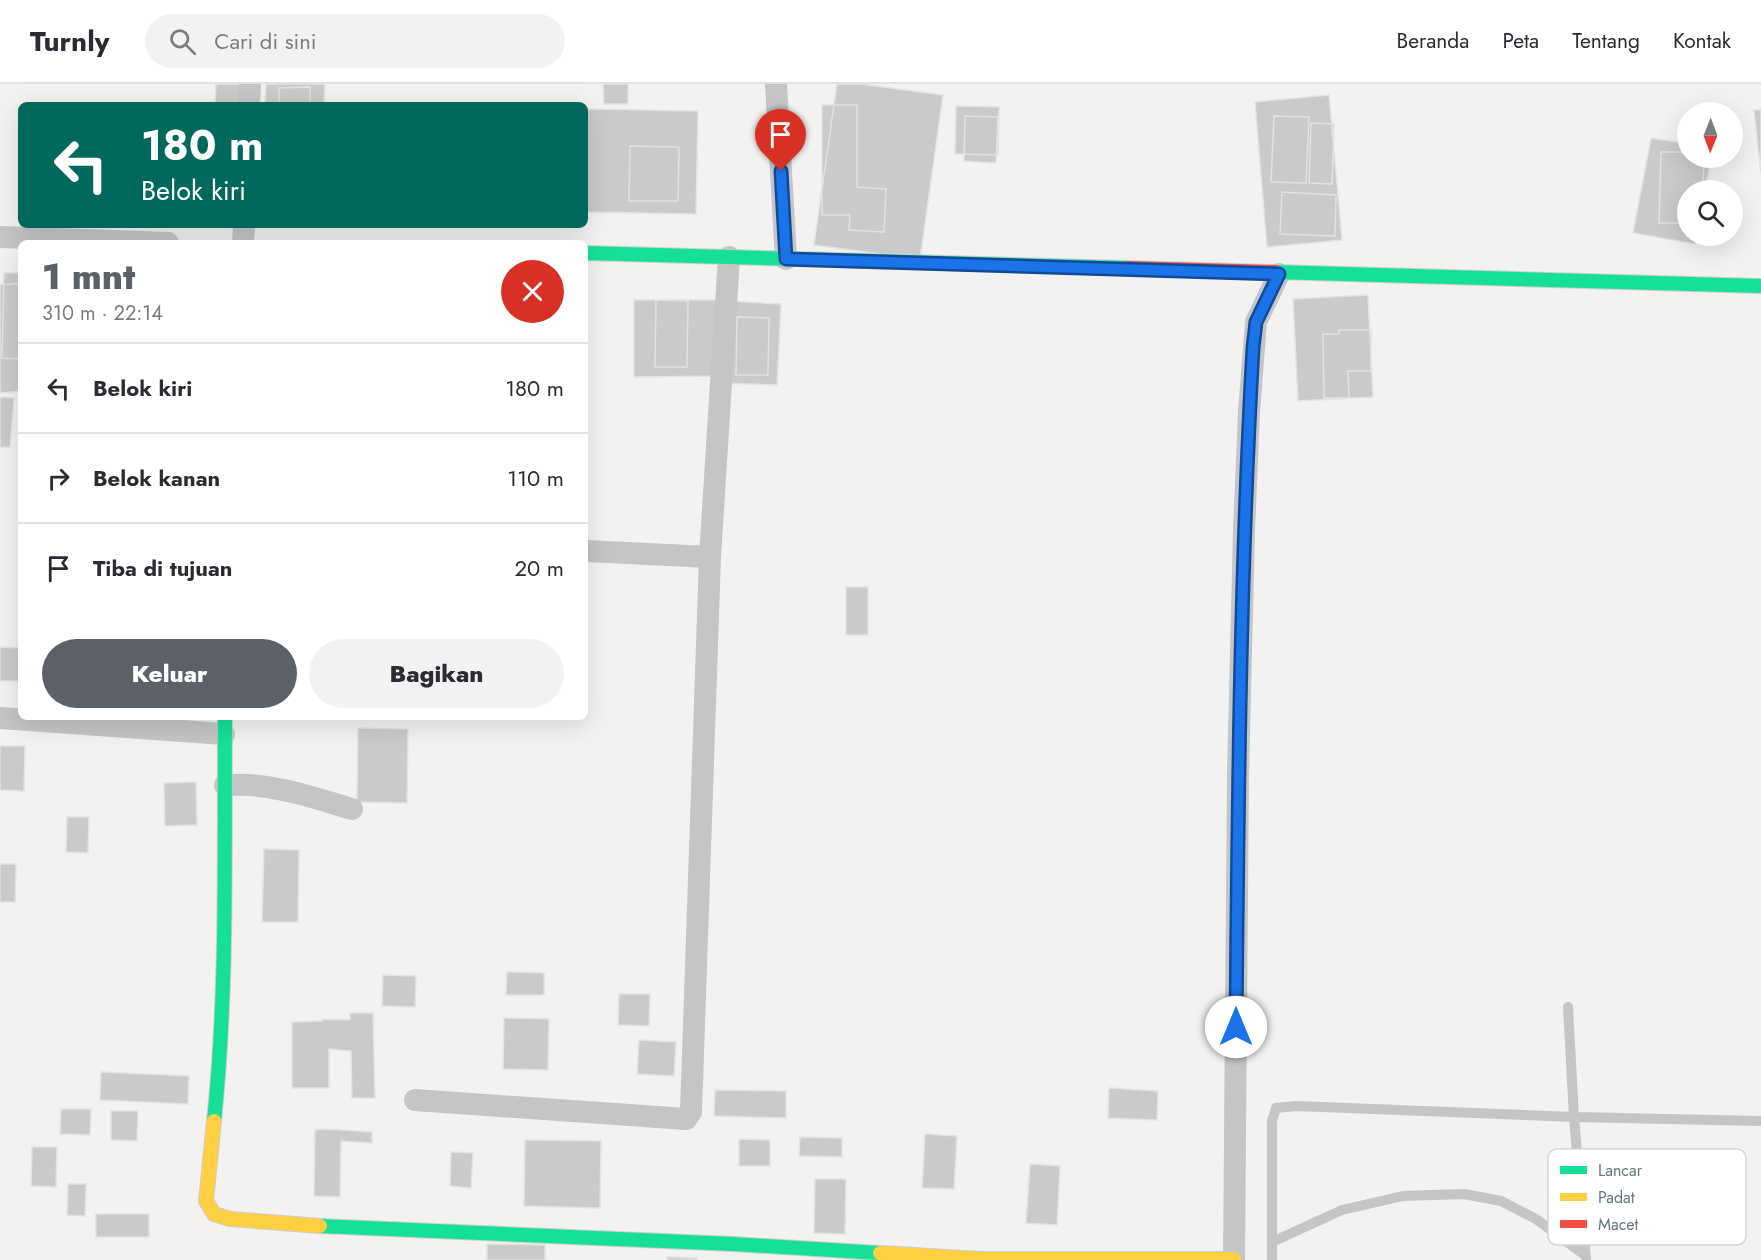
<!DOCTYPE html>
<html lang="id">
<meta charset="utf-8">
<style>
body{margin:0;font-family:Jost,sans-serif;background:#f2f2f3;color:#2b2b33;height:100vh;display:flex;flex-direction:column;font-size:22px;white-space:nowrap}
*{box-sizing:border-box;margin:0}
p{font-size:20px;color:#7c7c81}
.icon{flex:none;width:33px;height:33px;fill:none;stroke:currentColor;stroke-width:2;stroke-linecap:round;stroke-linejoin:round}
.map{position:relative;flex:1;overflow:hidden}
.side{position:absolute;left:18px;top:156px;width:570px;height:480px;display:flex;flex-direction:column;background:#fff;border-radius:9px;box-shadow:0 6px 24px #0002}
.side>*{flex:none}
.top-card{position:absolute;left:18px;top:18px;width:570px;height:126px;border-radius:9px;box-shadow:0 6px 24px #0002;background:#00695c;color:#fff;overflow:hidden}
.needle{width:39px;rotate:181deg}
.fabs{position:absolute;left:1677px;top:18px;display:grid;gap:12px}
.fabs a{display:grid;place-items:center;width:66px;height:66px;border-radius:50%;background:#fff;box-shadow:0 6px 24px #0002;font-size:30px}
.pin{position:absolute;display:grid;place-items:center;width:51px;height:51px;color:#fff;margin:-62px -26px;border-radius:50% 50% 50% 0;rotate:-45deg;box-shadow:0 0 6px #0007}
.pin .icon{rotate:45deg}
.me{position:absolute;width:66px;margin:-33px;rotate:0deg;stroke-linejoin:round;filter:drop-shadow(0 0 4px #0008)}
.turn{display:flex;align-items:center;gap:21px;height:126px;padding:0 24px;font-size:27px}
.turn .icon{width:78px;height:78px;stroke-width:2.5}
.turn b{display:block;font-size:42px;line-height:51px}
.round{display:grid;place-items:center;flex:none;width:63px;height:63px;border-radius:32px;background:#f2f2f3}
.headline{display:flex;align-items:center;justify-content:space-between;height:102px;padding:0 24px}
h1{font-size:36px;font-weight:800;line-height:45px;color:#5c6167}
.button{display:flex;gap:12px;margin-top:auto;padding:12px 24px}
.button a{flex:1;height:69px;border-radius:36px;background:#5c6167;color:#fff;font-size:24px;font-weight:800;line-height:69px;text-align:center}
.button a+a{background:#f2f2f3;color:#2b2b33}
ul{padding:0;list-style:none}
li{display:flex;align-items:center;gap:18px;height:90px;padding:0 24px;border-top:2px solid #e1e1e2}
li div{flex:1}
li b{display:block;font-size:22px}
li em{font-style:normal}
header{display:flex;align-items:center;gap:36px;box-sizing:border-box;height:84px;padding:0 30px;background:#fff;border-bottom:2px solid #e1e1e2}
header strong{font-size:28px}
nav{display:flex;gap:33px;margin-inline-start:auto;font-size:21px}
.search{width:420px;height:54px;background:#f2f2f3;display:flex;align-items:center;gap:15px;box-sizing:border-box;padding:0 21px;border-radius:33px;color:#7c7c81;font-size:22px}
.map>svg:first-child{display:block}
</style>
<header>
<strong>Turnly</strong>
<div class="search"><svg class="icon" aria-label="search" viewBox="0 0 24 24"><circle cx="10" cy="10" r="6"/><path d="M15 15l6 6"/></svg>Cari di sini</div>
<nav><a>Beranda</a><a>Peta</a><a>Tentang</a><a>Kontak</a></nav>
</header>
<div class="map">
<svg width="1761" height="1176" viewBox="0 0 1761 1176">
<rect width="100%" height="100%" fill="#f3f2f1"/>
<path fill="#c9caca" stroke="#e2e2e1" stroke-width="1.5" d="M216,0H245L244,21H215Z
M266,0H325L324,21H265Z
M603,0H628V20H604Z
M837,0H860L943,11L920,175L814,161Z
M310,3V21H279V4Z
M1329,11L1342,156L1267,163L1255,18Z
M822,21H857V103L886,105L884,148L849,146L850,131H822Z
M956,22L999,23L998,71L955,70Z
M585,25L698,27L696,130L585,128Z
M1754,26H1761V90Z
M965,32L998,33L996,79L964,77Z
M1274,32L1309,33L1306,99L1271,98Z
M1311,39L1334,40L1332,100L1309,99Z
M1651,54L1688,60V74H1711L1705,106H1688V152H1697L1695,160L1633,149Z
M630,62L679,63L678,117H629Z
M1661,68H1688V74H1704L1703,106H1688V139H1659Z
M1282,108L1336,111L1335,152L1280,150Z
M4,189H21V275L2,274Z
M21,199V307L0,309V201Z
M1368,211L1373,313L1298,317L1293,215Z
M634,216H718L719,292L634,293Z
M656,216L688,217L687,283H655Z
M729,217L781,220L777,301L725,299Z
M737,233L769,234L768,291H736Z
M1339,246H1371V287H1348L1349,314H1324L1323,250H1339Z
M0,313L14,314L10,363H0Z
M846,503H868V551H846Z
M0,563L21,564V597H0Z
M358,644L408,645L407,719L357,718Z
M0,662H25L24,707L0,706Z
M196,698L197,741L165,742L164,699Z
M67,733H89L88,769L66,768Z
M264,765L299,766L298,838H262Z
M0,780H16L15,818H0Z
M507,888L544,889V911H506Z
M383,891L416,892L415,923L382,922Z
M619,910H650L649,942L618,941Z
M350,929H373L375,1014H352L351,967L329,965V1004H292V938L322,937V935L350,936Z
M504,934L549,935L548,986L503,985Z
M639,956L676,958L674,992L637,990Z
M101,988L189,992L188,1020L100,1016Z
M1109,1004L1158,1007L1157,1036L1108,1034Z
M715,1006L786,1007V1034L714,1032Z
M61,1025H91L90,1051L60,1050Z
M111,1027H138L137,1057L111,1056Z
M326,1045L372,1048V1059L341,1057L340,1113L314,1112L315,1046Z
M925,1050L957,1052L954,1105L922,1104Z
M800,1053L842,1054V1073L799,1072Z
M739,1055L770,1056V1082H739Z
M525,1056L601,1057L600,1124L524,1122Z
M32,1063H57L56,1103L31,1102Z
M451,1068L473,1069L471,1104L450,1102Z
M1030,1080L1060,1082L1057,1141L1026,1139Z
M815,1095H846L845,1150L814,1149Z
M68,1100H86L85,1132L67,1131Z
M96,1130H149V1153H96Z
M487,1160L545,1161V1176H487Z
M667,1173L697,1174V1176H667Z"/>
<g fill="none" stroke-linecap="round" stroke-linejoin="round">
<defs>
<path id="fast" d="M585,169L1128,184
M1275,188L1761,202
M214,1037C228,903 224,767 225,633
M320,1142L733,1160L880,1169"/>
<path id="slow" d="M214,1037L206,1117L214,1130L230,1135L320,1142
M880,1169L980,1175H1234"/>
<path id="jam" d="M1128,184L1275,188"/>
</defs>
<use href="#fast" stroke="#cdcece" stroke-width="16"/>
<use href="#slow" stroke="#cdcece" stroke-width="16"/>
<use href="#jam" stroke="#cdcece" stroke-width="16"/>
<path stroke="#c3c5c6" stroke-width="10" d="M1568,923L1574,1033L1586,1176
M1272,1158L1342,1126L1403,1112L1464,1110L1501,1117L1536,1135L1586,1172
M1272,1176V1037L1276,1024L1296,1022L1574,1033L1761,1037"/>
<path stroke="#c3c5c6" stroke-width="22" d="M776,0L786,175
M249,21L250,0
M0,153L168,159
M243,159L244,141
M585,467L710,473
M0,634L224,650
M225,701C236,701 247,700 258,702C290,705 321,716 352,725
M415,1016L686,1035L691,1028L710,473L729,173
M1234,1176L1238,691L1244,446L1249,328L1256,238L1279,190"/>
<use href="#fast" stroke="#16e098" stroke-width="14"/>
<use href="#slow" stroke="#ffcf43" stroke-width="14"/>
<use href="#jam" stroke="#f24e42" stroke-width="14"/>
</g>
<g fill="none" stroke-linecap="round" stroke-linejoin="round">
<defs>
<path id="route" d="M781,87L786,175L1279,190L1256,238L1253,264C1240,490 1238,717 1236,943"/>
</defs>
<use href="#route" stroke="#114b97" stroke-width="15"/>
<use href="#route" stroke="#1a73e8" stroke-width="10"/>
</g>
<rect x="1548" y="1065" width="198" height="96" rx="9" fill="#fff" stroke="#d1d6d8" stroke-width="1.5"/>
<rect x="1560" y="1082" width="27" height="8" fill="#16e098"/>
<rect x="1560" y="1109" width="27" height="8" fill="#ffcf43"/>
<rect x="1560" y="1136" width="27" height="8" fill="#f24e42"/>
<g font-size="16" fill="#66787e">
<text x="1598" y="1092">Lancar</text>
<text x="1598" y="1119">Padat</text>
<text x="1598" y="1146">Macet</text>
</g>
</svg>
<div class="fabs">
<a><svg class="needle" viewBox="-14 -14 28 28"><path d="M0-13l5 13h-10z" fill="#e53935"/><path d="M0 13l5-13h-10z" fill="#7c7c81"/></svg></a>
<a><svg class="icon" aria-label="search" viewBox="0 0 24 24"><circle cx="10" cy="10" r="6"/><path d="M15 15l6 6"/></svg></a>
</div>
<div class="pin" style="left:781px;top:87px;background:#d93025"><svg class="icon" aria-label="arrive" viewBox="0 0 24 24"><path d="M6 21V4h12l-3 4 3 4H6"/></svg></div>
<svg class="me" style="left:1236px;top:943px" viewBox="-20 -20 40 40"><circle r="19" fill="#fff"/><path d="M0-13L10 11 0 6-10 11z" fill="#1a73e8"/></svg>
<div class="top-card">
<div class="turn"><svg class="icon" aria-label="left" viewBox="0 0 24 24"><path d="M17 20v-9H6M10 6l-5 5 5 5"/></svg><div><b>180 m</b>Belok kiri</div></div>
</div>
<section class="side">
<div class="headline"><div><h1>1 mnt</h1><p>310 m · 22:14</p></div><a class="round" style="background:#d93025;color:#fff"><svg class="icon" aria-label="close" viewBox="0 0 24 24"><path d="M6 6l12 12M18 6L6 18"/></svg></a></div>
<ul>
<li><svg class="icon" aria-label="left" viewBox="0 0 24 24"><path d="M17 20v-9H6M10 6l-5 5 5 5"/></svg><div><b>Belok kiri</b></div><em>180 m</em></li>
<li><svg class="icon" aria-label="right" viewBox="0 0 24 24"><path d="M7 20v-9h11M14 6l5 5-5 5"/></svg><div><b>Belok kanan</b></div><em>110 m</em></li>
<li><svg class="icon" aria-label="arrive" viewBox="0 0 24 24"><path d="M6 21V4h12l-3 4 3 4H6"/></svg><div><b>Tiba di tujuan</b></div><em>20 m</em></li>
</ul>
<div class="button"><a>Keluar</a><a>Bagikan</a></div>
</section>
</div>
